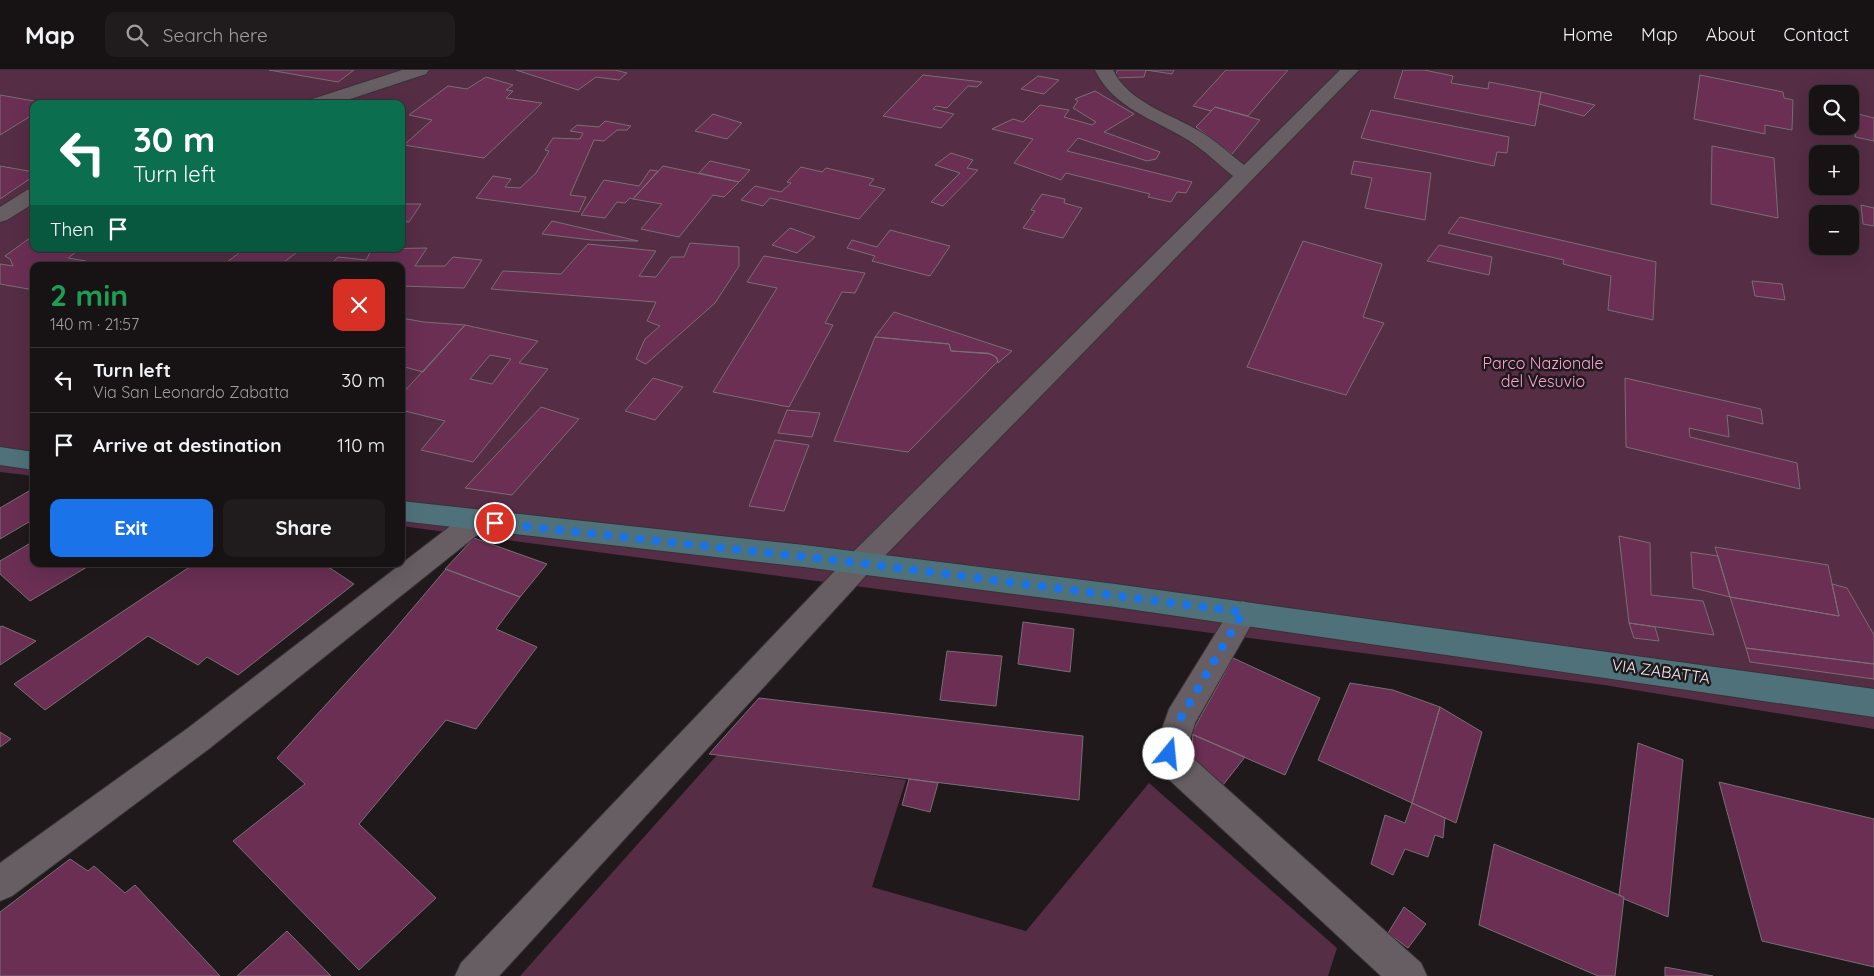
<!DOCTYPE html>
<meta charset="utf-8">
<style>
body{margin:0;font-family:Quicksand,sans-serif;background:#201c1e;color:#f1f3f6;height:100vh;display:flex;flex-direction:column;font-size:19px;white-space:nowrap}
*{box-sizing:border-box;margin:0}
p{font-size:16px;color:#9e9ea0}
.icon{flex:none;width:28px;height:28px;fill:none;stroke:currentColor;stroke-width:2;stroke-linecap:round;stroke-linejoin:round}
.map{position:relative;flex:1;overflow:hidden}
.sheet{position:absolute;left:30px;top:192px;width:375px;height:305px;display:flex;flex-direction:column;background:#171315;border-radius:10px;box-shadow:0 5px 20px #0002,0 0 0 1px #363234}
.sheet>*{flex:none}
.banner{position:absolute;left:30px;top:30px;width:375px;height:152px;border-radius:10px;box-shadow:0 5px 20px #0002,0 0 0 1px #363234;background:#0b6e4f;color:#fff;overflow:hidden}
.tools{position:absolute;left:1809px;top:15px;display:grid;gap:10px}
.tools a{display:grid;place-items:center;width:50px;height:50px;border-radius:10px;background:#171315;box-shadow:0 5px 20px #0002,0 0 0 1px #363234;font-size:25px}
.pin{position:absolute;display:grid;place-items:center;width:42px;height:42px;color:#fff;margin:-21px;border:2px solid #fff;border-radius:50%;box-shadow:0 1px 5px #0007}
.me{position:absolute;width:55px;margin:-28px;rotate:17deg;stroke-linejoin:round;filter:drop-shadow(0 0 4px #0008)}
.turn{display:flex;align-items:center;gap:18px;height:105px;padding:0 20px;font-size:22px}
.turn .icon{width:65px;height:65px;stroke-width:2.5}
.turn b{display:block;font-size:35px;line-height:42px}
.then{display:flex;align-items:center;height:48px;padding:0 20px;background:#0003;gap:10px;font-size:19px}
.round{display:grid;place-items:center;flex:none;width:52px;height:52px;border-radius:10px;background:#201c1e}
.summary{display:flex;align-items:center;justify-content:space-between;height:85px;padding:0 20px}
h1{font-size:30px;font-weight:700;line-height:38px;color:#1e9e55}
.button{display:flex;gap:10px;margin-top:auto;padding:10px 20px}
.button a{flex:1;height:58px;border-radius:10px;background:#1a73e8;color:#fff;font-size:20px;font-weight:700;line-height:58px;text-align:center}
.button a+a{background:#201c1e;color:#f1f3f6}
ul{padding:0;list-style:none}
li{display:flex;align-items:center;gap:15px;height:65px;padding:0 20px;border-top:1px solid #363234}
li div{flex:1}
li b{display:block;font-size:19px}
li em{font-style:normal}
header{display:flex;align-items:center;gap:30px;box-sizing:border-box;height:70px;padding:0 25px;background:#171315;border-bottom:1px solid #363234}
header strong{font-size:24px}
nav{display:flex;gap:28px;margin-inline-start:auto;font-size:18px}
.search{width:350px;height:45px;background:#201c1e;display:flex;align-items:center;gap:12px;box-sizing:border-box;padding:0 18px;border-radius:10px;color:#9e9ea0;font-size:19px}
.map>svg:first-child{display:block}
</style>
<header>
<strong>Map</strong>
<div class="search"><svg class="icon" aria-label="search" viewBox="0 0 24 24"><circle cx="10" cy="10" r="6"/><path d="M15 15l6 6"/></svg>Search here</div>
<nav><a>Home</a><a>Map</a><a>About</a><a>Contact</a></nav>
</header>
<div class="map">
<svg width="1874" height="906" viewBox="0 0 1874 906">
<rect width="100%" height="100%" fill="#1f191c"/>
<path fill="#552d45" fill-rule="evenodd" d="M0,0H1874V659L1604,615L401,456V196H34V406L0,402ZM1818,24H1850V56H1818ZM34,34H401V179H34ZM1818,84H1850V116H1818ZM1818,144H1850V176H1818Z
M718,684L906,710L872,817L1026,861L1149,713L1337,878L1328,906H520Z"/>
<path fill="#6a2f53" stroke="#786f73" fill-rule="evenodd" d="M269,0H354L338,12Z
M516,0H615L627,3L619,10L596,7L578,20Z
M1118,0H1146L1144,7L1113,8Z
M1146,0H1174L1172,4Z
M1226,0H1288L1248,46L1215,37L1211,41L1193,36Z
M1403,0H1424L1453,6L1451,13L1488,19L1489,12L1541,22L1535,56L1394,28Z
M923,5L982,12L977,17L968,16L947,38L936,36L933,39L954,44L941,58L883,46Z
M1700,5L1783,22L1784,28L1793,30L1792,60L1765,55V64L1694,49Z
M1038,6L1059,10L1044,24L1021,19Z
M486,7L513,15L506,20L513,21L506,28L542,33L484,88L404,75L432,50L409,45L448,16L467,19Z
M1095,21L1134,44L1104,62L1160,82L1156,89L1147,91L1078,68L1067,81L1192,112L1186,123L1177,122L1171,132L1148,127L1150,124L1066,103L1061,110L1014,93L1033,69L992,59L1013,49L1023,52L1040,35L1069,40L1064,47L1092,55L1096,52L1073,38L1078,31L1075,29Z
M1541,22L1595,35L1584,46L1539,34Z
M0,25L51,34H34V44L0,65Z
M1215,37L1260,50L1232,84L1196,57Z
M1371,40L1509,67L1507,83L1497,82L1494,96L1361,68Z
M713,44L742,53L727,69L695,61Z
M1858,44L1874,48V71L1855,67Z
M605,51L631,56L627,60H617L604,71L594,70L570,125L586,127L579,142L476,128L493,106L511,109L505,117L520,118L536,103L549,81L545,80L553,68L580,69L583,63L570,61L577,55L599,57Z
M1712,76L1774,88L1778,148L1711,134Z
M951,83L973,90L967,98L978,100L943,136L931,132L960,103L935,95Z
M710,91L750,100L739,112L699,103Z
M1354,91L1431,103L1425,150L1365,138L1372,108L1351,104Z
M0,96L34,102V106L0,129Z
M663,96L739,112L724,127L713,125L679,167L641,159L662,134L633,129Z
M801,97L822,102L826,98L874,109L869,115L885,119L859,149L770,128L763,136L741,130L755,116L781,122L791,113L787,112Z
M650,100L658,101L633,129L630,128L625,133L617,132L605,148L581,145L604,110L639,116Z
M1042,124L1065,129L1064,133L1082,138L1063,168L1023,158L1035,141L1031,140Z
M401,134H421L409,152L401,151Z
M1861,135L1874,138V156L1863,154Z
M1460,147L1656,192L1653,250L1608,240L1611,206L1563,194L1564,190L1448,163Z
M552,151L638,171L591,170L542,164Z
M790,158L815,167L797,183L772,175Z
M890,160L950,176L930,206L872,191L875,186L847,178L852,170L877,177Z
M34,165V179H80L68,188L86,191L80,196H34V220L0,214V194L13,196L10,189L5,186Z
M1303,171L1382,194L1363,247L1384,253L1346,325L1247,297Z
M690,173L739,177V196L715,233L646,294L636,289L645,269L660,256L647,251L656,232L491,219L503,201L561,204L588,174L656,181L639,206L656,207L671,187H684Z
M1439,175L1492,187L1489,205L1427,191Z
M427,178L415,196H445L453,187L482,190L464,218L401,216V196H329L338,187L366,190L372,179Z
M244,179H301L279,196H222Z
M764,186L865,203L855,223L842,222L825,253L833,255L789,337L713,322L777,218L747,212Z
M1752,211L1782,214L1785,230L1755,226Z
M894,242L1012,281L998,293L997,288L991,284L951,281L949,274L875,267Z
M401,248L424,252L465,255L423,302L401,296Z
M465,255L538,271L519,293L548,299L473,392L421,380L445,351L401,340V325ZM490,285L511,289L492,314L470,309Z
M875,267L949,274L951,281L988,283L996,287L998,291L908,382L834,371Z
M653,308L683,317L655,350L625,341Z
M1625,308L1761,339L1763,354L1727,345L1729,367L1689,358L1690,367L1797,393L1800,419L1626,377Z
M541,337L579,349L512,425L465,418Z
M787,340L820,343L812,367L778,363Z
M775,370L809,375L784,441L749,436Z
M34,418V449L0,469V438Z
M1619,466L1650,473L1651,525L1703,531L1714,565L1629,553Z
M474,468L547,494L520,527L445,499Z
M34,471V494H92L30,531L0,504V491Z
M1715,477L1828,495L1839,546L1730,527Z
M1691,482L1718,486L1730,527L1693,518Z
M194,494H324L354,514L238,605L207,587L198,595L148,566L45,640L14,614Z
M446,499L520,527L496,559L537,577L476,659L446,650L359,754L436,828L359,900L233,771L305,714L277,688L390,565Z
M1832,514L1847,518L1874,565V594L1746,578L1730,527L1839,546Z
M1023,552L1074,559L1070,602L1018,594Z
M1629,553L1655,557L1659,571L1634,568Z
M2,556L36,571L0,595V557Z
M1746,578L1874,594V609L1750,592Z
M947,581L1002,586L996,636L940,630Z
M1233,588L1320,628L1285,705L1191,664Z
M1350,613L1393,620L1440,637L1412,733L1318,690Z
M759,628L1083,666L1079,730L709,684Z
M1440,637L1482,662L1456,753L1412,733Z
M0,662L11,669L0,677Z
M1192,664L1245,687L1223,715L1194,692Z
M1638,673L1683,690L1668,847L1624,829L1619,825Z
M909,709L938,713L930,742L902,735Z
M1719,712L1874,749V897L1762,871Z
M1412,733L1445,748L1443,768L1435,765L1428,787L1405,779L1393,805L1371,794L1385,745L1405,753Z
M1494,774L1624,827L1615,906H1598L1479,855Z
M70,789L88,801L94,796L125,823L135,815L220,906H0V842Z
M1404,837L1426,854L1408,878L1388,863Z
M287,861L331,906H237Z
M1665,897L1713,906H1665Z"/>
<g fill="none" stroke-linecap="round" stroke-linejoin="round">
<defs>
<path id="street" d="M402,0H429L426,4L335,34H307L309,30Z
M1095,0H1113C1129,33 1171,44 1201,62C1216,71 1230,84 1244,95L1340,0H1359L870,501L499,906H455L461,893L850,485L1233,106C1218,94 1204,80 1188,70C1154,49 1113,38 1095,0Z
M34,118V133L7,150L0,152V137L27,120Z
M476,441L486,444L490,451L486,458L210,678L12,826L0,831V793L188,658L466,444Z
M1243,531L1253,535L1258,543L1195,653L1186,682L1421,893L1427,906H1381L1164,705L1153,684L1169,639L1233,535Z"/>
<path id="secondary" d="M0,377L34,382V400L0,395Z
M401,431L804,475L1115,514L1874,619V647L1115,537L804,497L401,451Z"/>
</defs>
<use href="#street" stroke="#383336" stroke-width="2"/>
<use href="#secondary" stroke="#383336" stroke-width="2"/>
<use href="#street" fill="#665e62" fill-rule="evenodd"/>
<use href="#secondary" fill="#4f727a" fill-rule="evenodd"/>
</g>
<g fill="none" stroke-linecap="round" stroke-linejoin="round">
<path stroke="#1a73e8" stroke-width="9" stroke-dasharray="0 16.2" d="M495,453L860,493L1243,542L1180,649L1169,684"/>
</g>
<g text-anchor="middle" stroke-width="5" stroke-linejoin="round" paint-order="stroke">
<g font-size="16" fill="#fea3d7" stroke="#1f191c">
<text x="1543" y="299">Parco Nazionale<tspan x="1543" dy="18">del Vesuvio</tspan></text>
</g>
<g font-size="16" fill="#f2edf0" stroke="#1f191c">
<text transform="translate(1661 601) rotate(8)" y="6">VIA ZABATTA</text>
</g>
</g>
</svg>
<div class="tools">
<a><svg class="icon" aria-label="search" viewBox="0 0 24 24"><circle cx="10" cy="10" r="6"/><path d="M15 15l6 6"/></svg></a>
<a>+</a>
<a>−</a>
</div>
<div class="pin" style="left:495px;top:453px;background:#d93025"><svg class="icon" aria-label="arrive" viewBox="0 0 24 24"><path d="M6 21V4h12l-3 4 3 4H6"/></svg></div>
<svg class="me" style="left:1169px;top:684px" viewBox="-20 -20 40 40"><circle r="19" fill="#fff"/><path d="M0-13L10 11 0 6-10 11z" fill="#1a73e8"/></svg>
<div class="banner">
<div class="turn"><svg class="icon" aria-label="left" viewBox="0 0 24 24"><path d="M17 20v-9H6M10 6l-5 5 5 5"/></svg><div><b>30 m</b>Turn left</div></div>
<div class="then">Then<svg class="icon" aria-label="arrive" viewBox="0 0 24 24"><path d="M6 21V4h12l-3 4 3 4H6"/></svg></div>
</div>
<section class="sheet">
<div class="summary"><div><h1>2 min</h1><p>140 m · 21:57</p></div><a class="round" style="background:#d93025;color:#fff"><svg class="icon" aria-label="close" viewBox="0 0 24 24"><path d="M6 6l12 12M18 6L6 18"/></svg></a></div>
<ul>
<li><svg class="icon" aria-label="left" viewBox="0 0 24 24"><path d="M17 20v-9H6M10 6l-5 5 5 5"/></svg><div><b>Turn left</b><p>Via San Leonardo Zabatta</p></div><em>30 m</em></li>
<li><svg class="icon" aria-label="arrive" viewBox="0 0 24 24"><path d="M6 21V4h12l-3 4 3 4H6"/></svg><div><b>Arrive at destination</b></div><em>110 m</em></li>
</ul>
<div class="button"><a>Exit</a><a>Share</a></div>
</section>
</div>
